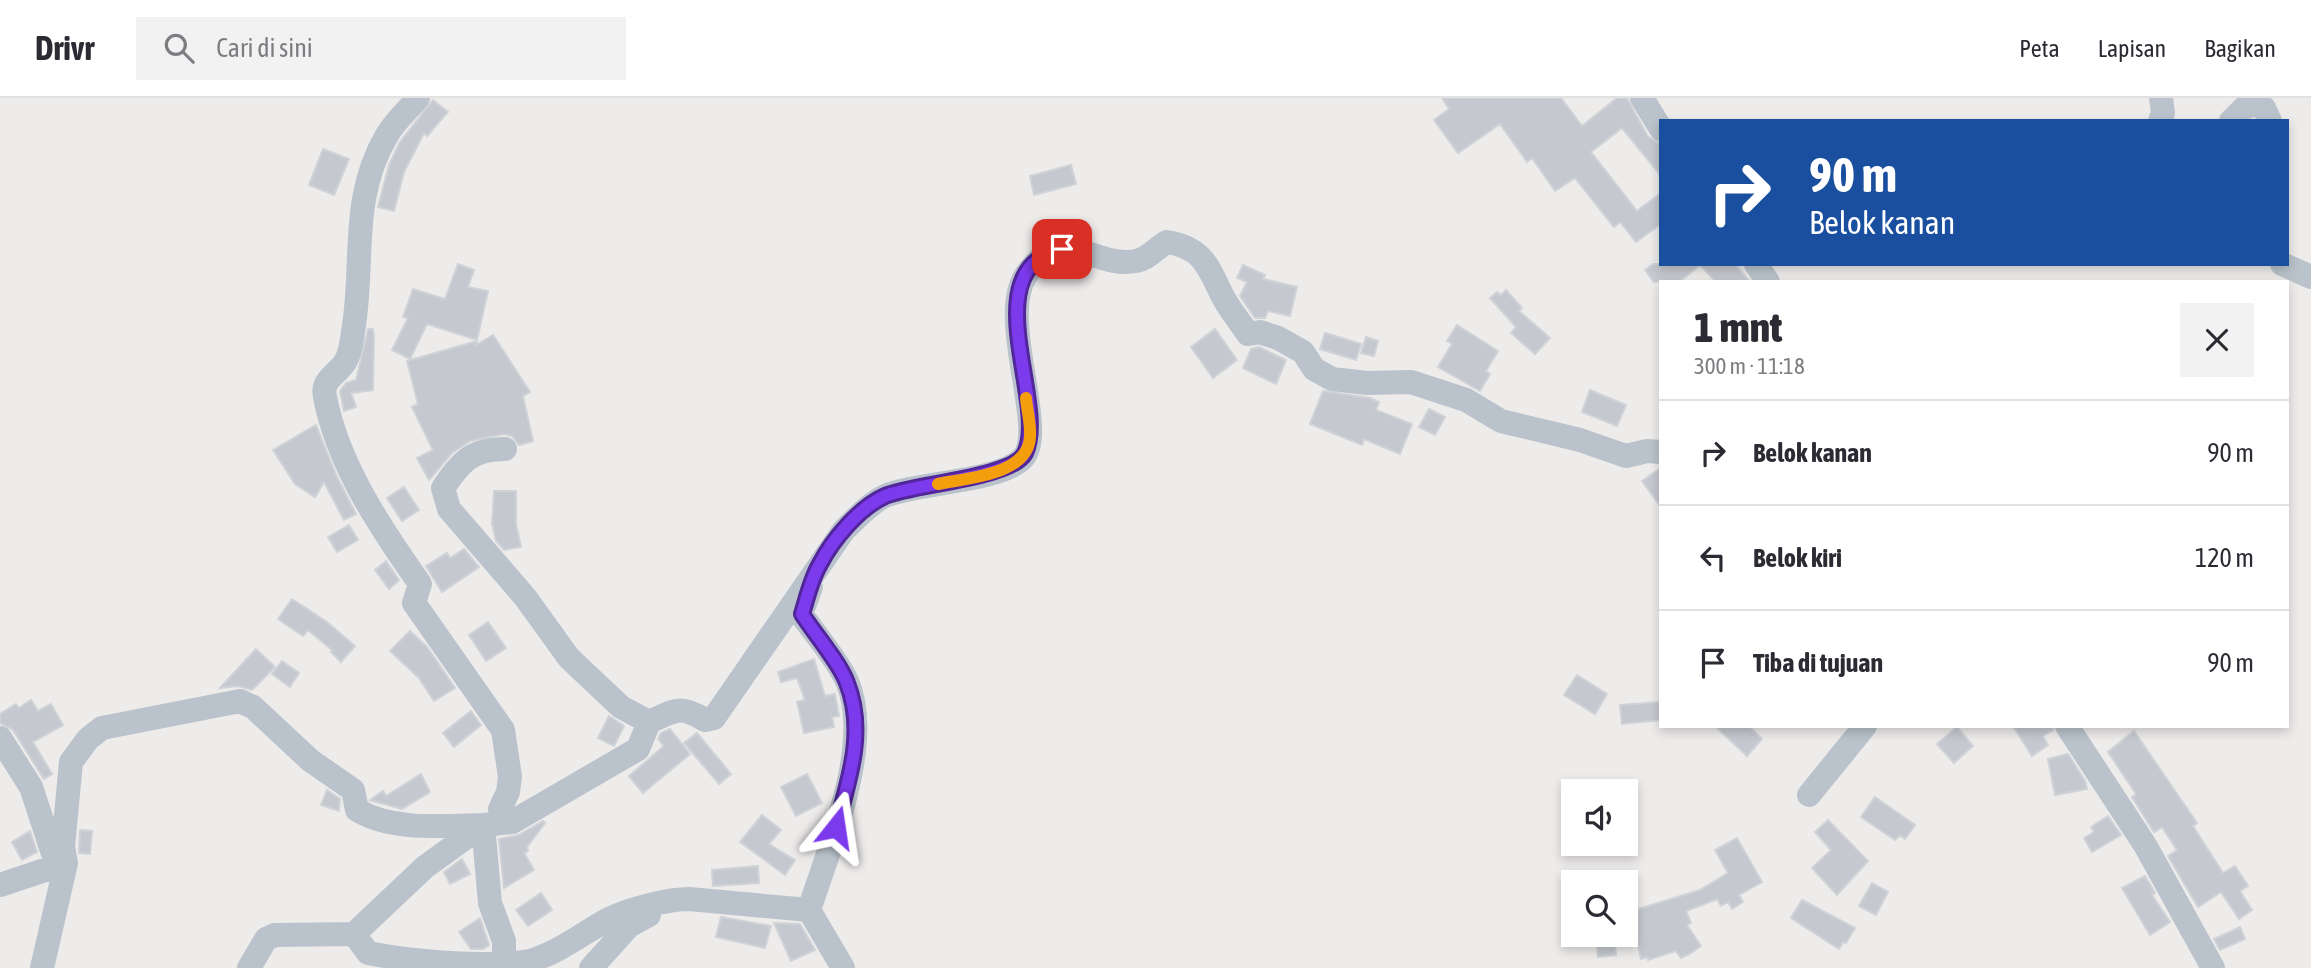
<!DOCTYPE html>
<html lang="id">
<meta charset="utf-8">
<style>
body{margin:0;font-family:"Asap Condensed",sans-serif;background:#f2f2f3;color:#2b2b33;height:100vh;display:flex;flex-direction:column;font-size:26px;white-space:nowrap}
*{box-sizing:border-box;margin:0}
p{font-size:23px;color:#7c7c81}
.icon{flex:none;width:38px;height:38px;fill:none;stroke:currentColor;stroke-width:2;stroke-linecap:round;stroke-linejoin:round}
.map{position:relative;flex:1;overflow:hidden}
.side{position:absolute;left:1659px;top:182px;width:630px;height:448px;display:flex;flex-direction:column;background:#fff;border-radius:0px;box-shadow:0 4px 10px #0003}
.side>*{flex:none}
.top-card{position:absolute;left:1659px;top:21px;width:630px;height:147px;border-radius:0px;box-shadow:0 4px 10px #0003;background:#1a4fa0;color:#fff;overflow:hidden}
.fabs{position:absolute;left:1561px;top:681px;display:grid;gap:14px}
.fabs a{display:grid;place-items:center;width:77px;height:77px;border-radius:0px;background:#fff;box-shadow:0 4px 10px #0003;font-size:35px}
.pin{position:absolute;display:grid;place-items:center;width:60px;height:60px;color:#fff;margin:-30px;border-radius:14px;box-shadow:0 4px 10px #0006}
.me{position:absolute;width:77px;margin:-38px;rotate:15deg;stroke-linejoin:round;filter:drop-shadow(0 0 5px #0008)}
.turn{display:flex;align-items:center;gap:24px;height:147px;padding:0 35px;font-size:32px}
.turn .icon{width:91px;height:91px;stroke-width:2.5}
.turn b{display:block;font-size:49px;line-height:60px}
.round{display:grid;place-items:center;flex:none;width:74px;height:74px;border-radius:0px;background:#f2f2f3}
.overview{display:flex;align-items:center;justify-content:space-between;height:119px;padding:0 35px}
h1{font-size:42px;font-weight:800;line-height:52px}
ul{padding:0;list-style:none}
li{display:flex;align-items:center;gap:21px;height:105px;padding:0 35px;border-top:2px solid #e1e1e2}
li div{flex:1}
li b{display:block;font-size:26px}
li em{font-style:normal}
header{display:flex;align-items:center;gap:42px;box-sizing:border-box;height:98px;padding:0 35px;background:#fff;border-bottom:2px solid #e1e1e2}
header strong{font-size:33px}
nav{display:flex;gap:38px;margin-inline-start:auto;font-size:24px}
.search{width:490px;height:63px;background:#f2f2f3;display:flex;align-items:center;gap:18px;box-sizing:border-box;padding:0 24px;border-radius:0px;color:#7c7c81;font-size:26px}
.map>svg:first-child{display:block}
</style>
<header>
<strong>Drivr</strong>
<div class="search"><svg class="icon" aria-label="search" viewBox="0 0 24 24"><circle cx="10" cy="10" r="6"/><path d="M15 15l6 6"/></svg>Cari di sini</div>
<nav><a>Peta</a><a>Lapisan</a><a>Bagikan</a></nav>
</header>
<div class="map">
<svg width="2311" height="870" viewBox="0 0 2311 870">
<rect width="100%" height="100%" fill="#eeebeb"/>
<path fill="#c5c8ce" stroke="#cfd2d7" stroke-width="2" d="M1442,0H1561L1582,28L1617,0H1627L1648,39L1661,46V78L1622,30L1591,54L1637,113L1661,95V126L1636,144L1620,124L1614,129L1575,80L1555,93L1532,60L1527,64L1500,26L1458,55L1434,22L1449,11Z
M433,2L448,14L427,38L424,35L404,74L394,113L378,109L389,67L400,44Z
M323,51L349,61L334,97L309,87Z
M1071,67L1076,86L1034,97L1030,78Z
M458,166L474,172L468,189L488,193L477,242L427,226L410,261L392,252L408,220L403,219L413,191L445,201Z
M1653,166H1735L1750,184H1716L1700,167L1679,184H1654L1645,172Z
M1243,167L1265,177L1263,181L1297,189L1290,218L1268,213L1265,220H1255L1240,198L1247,184L1237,180Z
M1506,192L1522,210L1519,213L1550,240L1535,256L1511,235L1516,229L1490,200L1497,194L1501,197Z
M1457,227L1498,253L1486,273L1490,276L1480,293L1438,269L1452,246L1447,243Z
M368,231H373L374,238L373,292L351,295L356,309L344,313L340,293L346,285L356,282Z
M1215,231L1237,262L1213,280L1191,249Z
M1325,235L1361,246L1356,262L1320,251Z
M493,237L530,294L523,298L533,343L519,347L512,338L504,336L470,343L452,355L429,382L417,360L433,352L412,309L418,306L407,263L477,243L476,247Z
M1366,239L1378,243L1374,258L1361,255Z
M1259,249L1286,262L1276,286L1243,270L1251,251Z
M1590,292L1626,307L1617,328L1582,314Z
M1323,293L1370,300L1379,304L1376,312L1412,326L1400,356L1364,341L1362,347L1310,326Z
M1429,311L1445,319L1435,337L1419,329Z
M316,327L337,379L356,416L344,422L324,384L315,399L295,386L273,352Z
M1661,370V409L1642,383Z
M404,389L419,412L402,423L387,400Z
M494,393H516V426L521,449L504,452L496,443L492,426Z
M349,427L358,442L337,454L328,439Z
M464,451L479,469L442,494L426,468L447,455L450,460Z
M386,463L399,482L389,491L375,472Z
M292,501L327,524L355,548L341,564L331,554L333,553L308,532L303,538L278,521Z
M488,524L506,550L486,563L469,537Z
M410,533L427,549L455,590L434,603L419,580L390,553Z
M256,551L275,569L252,592L238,588L220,590Z
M814,561L825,598L835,596L839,618L832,619L834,629L804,635L797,604L805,602L797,580L781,584L778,574Z
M282,563L299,575L290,589L272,576Z
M1577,577L1607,596L1595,616L1564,597Z
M31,602L38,613L51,606L63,627L33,644L52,676L44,681L13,632L0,625V616L16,606L19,610Z
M1659,604L1660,622L1622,626L1620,607Z
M471,613L481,627L454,649L443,635Z
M609,618L624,628L614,648L598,640Z
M1715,628H1749L1762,641L1747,658Z
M2013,628H2052L2053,632L2043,638L2048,647L2032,658Z
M1957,629L1973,648L1954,665L1937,646Z
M670,631L690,656L643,695L629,678L664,648L658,641L661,635Z
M2134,633L2197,725L2193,728L2223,775L2235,768L2248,788L2240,793L2252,812L2239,821L2221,794L2198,809L2168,758L2177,752L2162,729L2154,734L2132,699L2136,696L2108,654Z
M697,635L731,676L719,686L684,645Z
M2068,656L2085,683L2087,691L2055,697L2048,661Z
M421,676L430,694L402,711L370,702L383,693L386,698Z
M807,676L822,705L796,718L781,689Z
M327,692L340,701L339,713L321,707Z
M1875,699L1915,727L1905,741L1900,737L1895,742L1861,719Z
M762,717L781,732L769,746L795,762L785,777L740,744Z
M2108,718L2121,737L2092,754L2084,740L2094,734L2091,729Z
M1828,722L1868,763L1837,797L1812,770L1831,752L1815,734Z
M543,723L545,725L527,749L528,753L524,755L534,772L504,790L499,741L519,737Z
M80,732L92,733L90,756L79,755Z
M30,733L37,754L22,762L12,744Z
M1737,740L1762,784L1739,797L1743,804L1732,811L1728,804L1721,808L1717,801L1686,813L1691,825L1687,827L1701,848L1690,856L1681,860L1676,853L1648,862V859L1641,861L1629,814L1700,792L1728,775L1715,752Z
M462,761L470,776L450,786L444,774Z
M758,768L759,785L713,788L712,772Z
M2145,778L2155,795L2152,797L2170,824L2150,837L2122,790Z
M1872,785L1888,794L1876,817L1859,808Z
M541,795L552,812L528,828L516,812Z
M1802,802L1855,830L1846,845L1843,844L1839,851L1791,820Z
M721,819L771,828L765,850L716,839Z
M480,820L489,847L483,851H471L459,834Z
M774,825L800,826L815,852L791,863Z
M2240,829L2245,841L2220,852L2214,841Z
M1614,837L1616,857L1598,859L1596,839Z"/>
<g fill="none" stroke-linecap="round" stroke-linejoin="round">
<path stroke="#bac3cb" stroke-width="24" d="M418,0C408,12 395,23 387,37C349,101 365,165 353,234C352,242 350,257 345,264C337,277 321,281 325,299C338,367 380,429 420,486L414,505L503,632L510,679L508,694L500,711L512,724
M1642,0L1661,31
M2160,23L2163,15L2161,0
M2231,23L2244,10L2255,6L2264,10L2270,23
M1756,166L1768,184
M2282,166L2311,179
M505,351C471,351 461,364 443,390L449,411L525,499L569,560L621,609L649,624
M2067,628L2145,747L2213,870
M0,640L31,689L57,768
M1809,697L1865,628
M0,787L66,765
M809,812C829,750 874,645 847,583C837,561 815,536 801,516L811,489
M354,836L368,855C414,864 485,870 530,863C560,854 584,834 611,820C630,811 668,801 689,801L809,812L843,870
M42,870L66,765L63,749L71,664L88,641L102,630L240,603L253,609L311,663L353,692L357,712C392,733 442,728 483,727L490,805L504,843V867
M249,870L266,841L275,837L354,836L425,769L483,727L512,724L638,651L649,624C675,613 679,606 705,622L714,620L844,432C857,420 870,405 885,398C918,384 1000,384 1023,360C1048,332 997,220 1026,177C1064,122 1091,171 1136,163C1148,161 1156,150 1167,144C1204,150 1208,169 1223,199C1230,212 1240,224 1248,236L1260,234L1278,240L1303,254L1314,271L1332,281L1367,285L1411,284L1466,302L1501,323L1580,342L1626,358L1647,353L1661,354
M591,870L629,828L649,817"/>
</g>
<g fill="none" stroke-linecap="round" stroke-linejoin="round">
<defs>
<path id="route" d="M836,729C849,682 866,633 847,585C840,565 814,535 802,516C807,500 811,481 820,466C833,441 859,410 885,398C913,386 1013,380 1025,355C1049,306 972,171 1062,151"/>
</defs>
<use href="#route" stroke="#51269a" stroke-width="18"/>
<use href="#route" stroke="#7c3aed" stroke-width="12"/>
<path stroke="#f59e0b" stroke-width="12" d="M938,386C967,380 1028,377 1030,339C1031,326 1027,312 1026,300"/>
</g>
</svg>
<div class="fabs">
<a><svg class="icon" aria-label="sound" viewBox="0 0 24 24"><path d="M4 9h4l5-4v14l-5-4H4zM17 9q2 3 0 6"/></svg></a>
<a><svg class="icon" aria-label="search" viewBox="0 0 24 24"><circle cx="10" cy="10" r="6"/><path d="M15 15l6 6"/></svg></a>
</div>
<div class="pin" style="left:1062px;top:151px;background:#d93025"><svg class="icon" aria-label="arrive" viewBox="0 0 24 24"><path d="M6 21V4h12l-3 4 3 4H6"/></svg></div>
<svg class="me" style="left:836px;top:729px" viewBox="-20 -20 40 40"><path d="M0-17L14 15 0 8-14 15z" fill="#7c3aed" stroke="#fff" stroke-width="4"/></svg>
<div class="top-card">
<div class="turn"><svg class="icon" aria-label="right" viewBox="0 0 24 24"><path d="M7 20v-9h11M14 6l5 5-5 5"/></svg><div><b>90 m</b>Belok kanan</div></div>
</div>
<section class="side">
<div class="overview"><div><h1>1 mnt</h1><p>300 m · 11:18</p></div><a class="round"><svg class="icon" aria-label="close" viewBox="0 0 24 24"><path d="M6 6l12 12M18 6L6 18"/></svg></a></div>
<ul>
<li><svg class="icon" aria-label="right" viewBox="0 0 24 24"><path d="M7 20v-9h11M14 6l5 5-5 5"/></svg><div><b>Belok kanan</b></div><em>90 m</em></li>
<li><svg class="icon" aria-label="left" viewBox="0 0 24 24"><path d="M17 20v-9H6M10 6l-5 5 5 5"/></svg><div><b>Belok kiri</b></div><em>120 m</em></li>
<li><svg class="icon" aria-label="arrive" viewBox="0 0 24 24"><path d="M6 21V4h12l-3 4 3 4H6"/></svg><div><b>Tiba di tujuan</b></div><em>90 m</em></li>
</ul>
</section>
</div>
